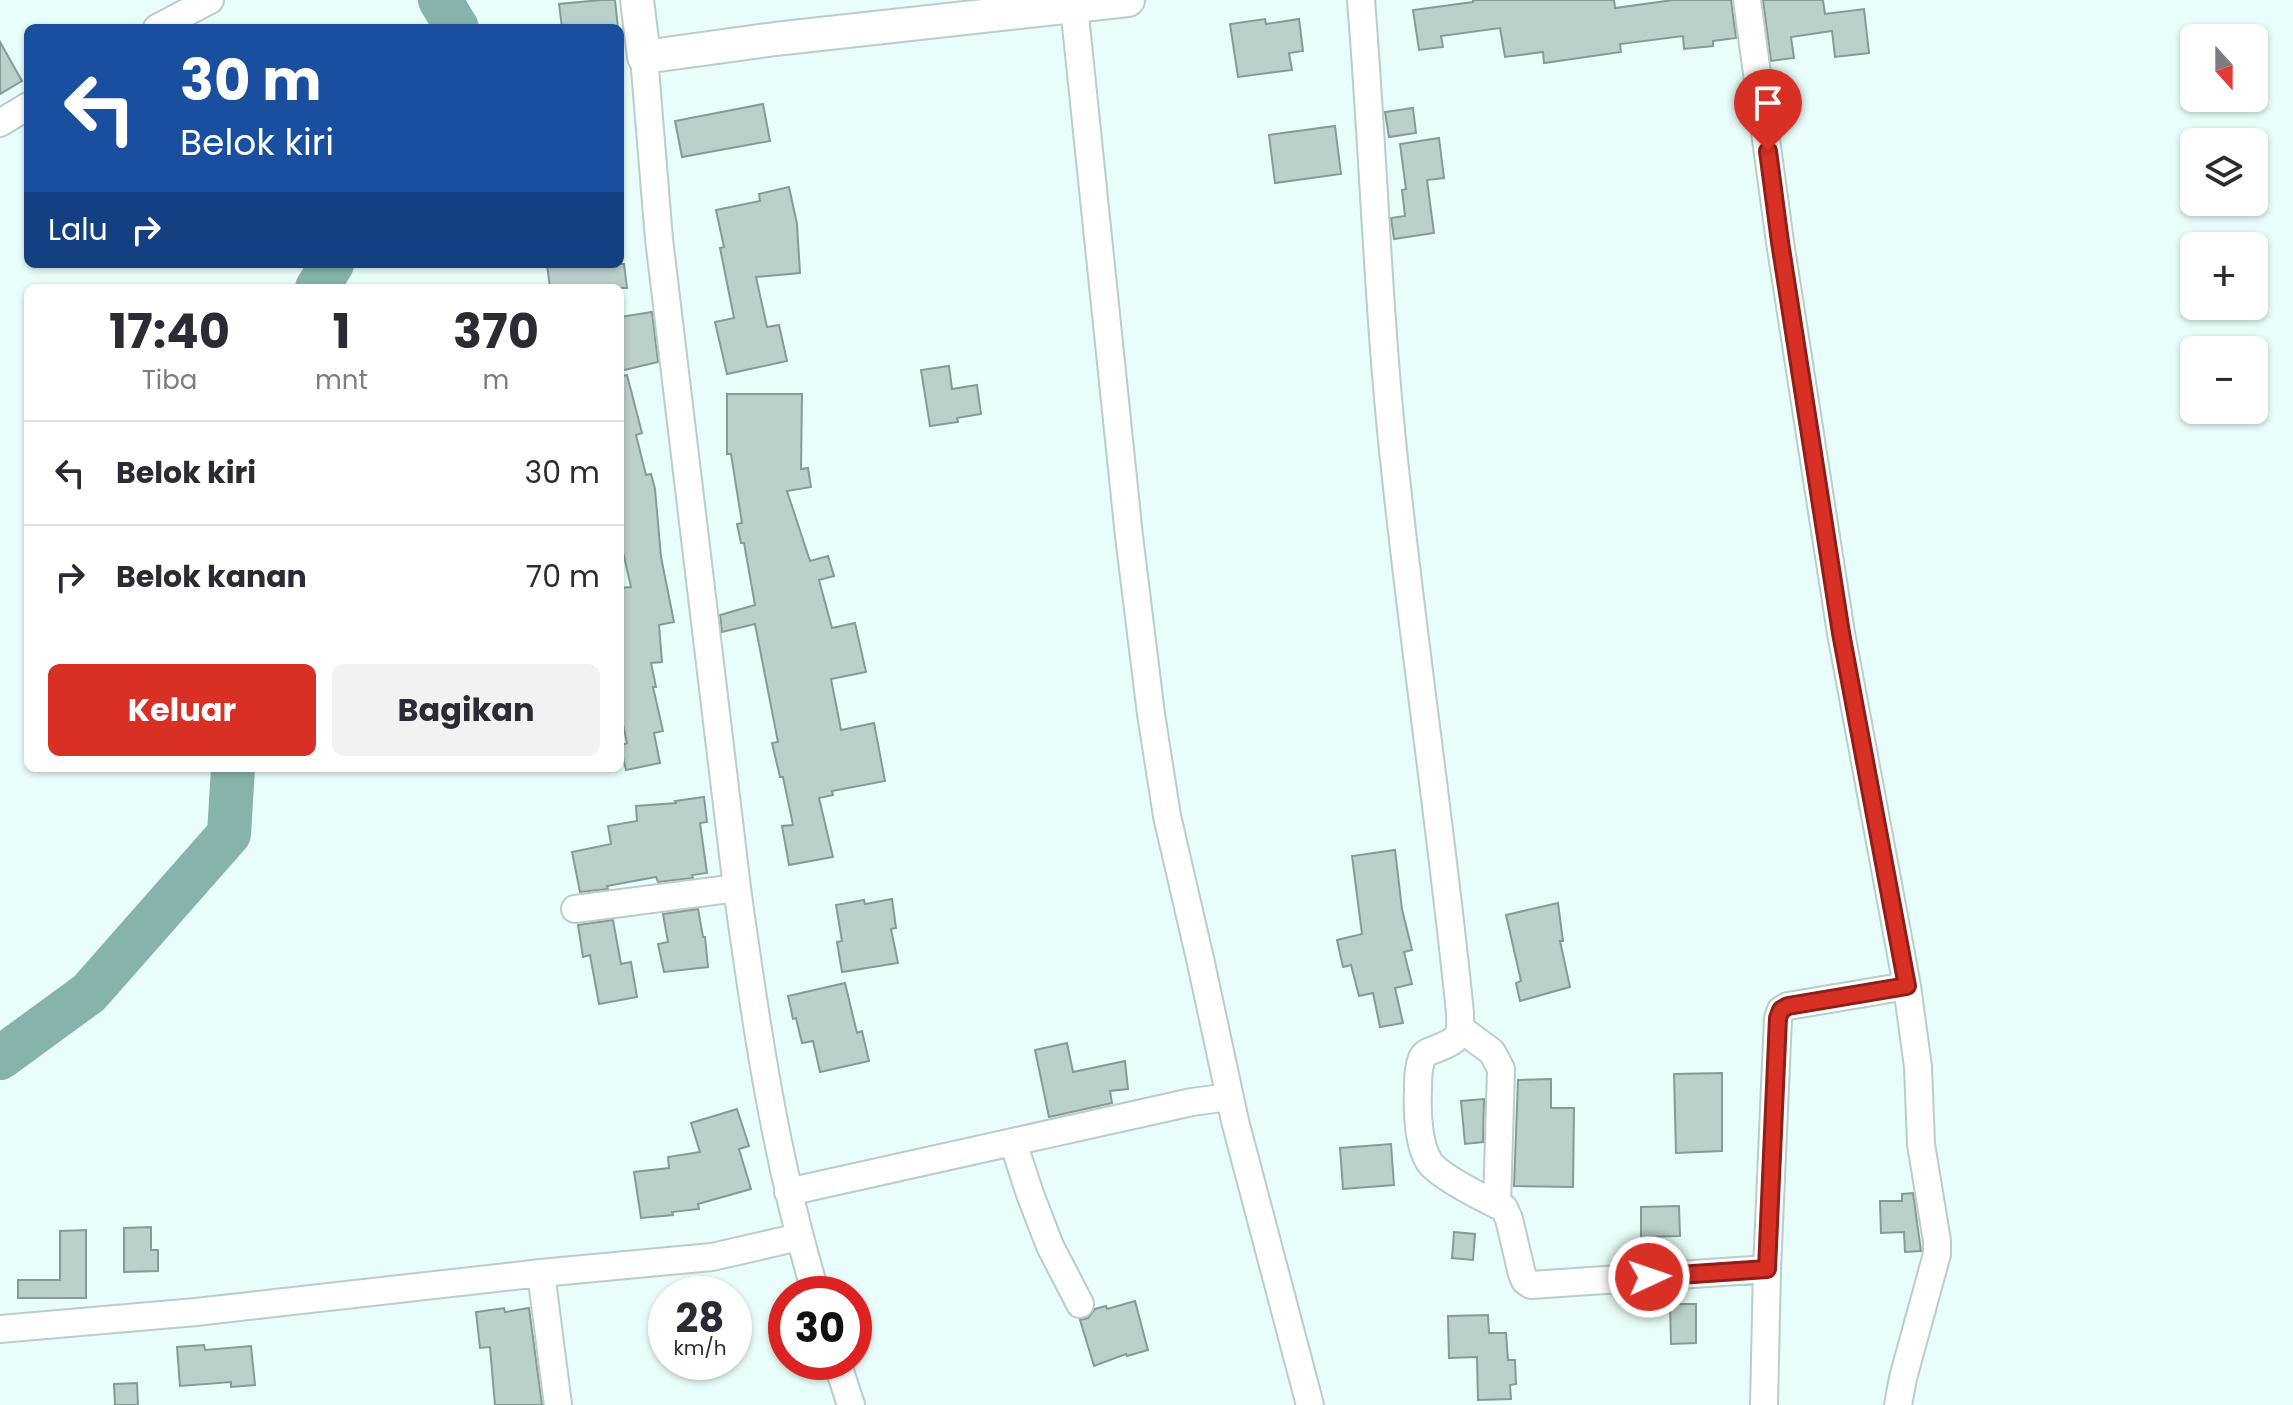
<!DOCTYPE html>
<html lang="id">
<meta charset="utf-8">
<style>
body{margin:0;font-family:Poppins,sans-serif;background:#f2f2f3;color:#2b2b33;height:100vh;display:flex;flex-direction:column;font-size:30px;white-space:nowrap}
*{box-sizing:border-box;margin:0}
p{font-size:26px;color:#7c7c81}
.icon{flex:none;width:44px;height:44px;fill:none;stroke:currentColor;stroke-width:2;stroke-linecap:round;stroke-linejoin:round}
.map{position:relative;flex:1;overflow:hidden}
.drawer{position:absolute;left:24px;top:284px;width:600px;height:488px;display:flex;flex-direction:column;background:#fff;border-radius:12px;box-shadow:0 2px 6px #0004}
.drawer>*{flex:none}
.top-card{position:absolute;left:24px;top:24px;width:600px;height:244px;border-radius:12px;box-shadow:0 2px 6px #0004;background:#1a4fa0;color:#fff;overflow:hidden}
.needle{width:52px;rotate:159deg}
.buttons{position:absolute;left:2180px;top:24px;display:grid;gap:16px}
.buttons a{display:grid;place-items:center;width:88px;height:88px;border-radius:12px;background:#fff;box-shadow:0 2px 6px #0004;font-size:40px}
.speed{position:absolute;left:648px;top:1276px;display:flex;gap:16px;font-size:40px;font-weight:700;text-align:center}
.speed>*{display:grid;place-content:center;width:104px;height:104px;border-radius:50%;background:#fff;box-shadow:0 2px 6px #0004;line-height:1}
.speed small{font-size:20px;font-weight:400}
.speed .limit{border:12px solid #d22;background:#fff;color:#111}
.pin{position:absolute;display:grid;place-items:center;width:68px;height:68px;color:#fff;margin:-82px -34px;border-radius:50% 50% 50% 0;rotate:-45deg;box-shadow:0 0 8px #0007}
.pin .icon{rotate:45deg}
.me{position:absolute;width:88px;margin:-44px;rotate:87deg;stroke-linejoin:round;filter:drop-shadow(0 0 6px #0008)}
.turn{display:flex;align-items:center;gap:28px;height:168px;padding:0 24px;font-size:36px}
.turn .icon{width:104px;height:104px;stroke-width:2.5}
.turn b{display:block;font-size:56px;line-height:68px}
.then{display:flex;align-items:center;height:76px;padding:0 24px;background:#0003;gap:16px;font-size:30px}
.eta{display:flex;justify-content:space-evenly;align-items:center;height:136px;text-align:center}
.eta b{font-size:48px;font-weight:700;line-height:56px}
.button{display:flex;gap:16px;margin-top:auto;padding:16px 24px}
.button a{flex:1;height:92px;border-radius:12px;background:#d93025;color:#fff;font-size:32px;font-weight:700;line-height:92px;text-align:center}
.button a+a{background:#f2f2f3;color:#2b2b33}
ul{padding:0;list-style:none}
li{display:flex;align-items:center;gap:24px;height:104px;padding:0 24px;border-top:2px solid #e1e1e2}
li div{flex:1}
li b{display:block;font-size:30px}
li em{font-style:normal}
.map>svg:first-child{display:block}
</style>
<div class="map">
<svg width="2293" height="1405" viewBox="0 0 2293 1405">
<rect width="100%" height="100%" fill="#e9fefa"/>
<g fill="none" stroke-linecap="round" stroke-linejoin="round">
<path stroke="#86b3ab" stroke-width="44" d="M440,0L457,28
M317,288L332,264
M0,1058L89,993L229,834L233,768"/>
</g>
<path fill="#bbcfcb" stroke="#879a96" stroke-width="2" d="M601,0H615L618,28H562L559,4Z
M1473,0H1614L1615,8L1673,0H1731L1736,38L1713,41V46L1684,49L1683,36L1620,44L1621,52L1544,63L1543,52L1505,57L1500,28L1441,36L1443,47L1419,50L1413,10L1473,2Z
M1763,0H1823L1825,14L1864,9L1869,53L1835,57L1832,31L1791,37L1794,58L1771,61Z
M1265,19L1266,24L1299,19L1303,51L1289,53L1292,70L1238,77L1230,24Z
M0,42L22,81L0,94Z
M763,104L770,141L682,157L675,121Z
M1413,108L1416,133L1389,137L1385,112Z
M1335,126L1341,174L1275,183L1269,135Z
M1439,138L1444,178L1427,180L1434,233L1394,239L1391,218L1405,216L1402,190L1406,189L1400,144Z
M789,187L797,224L800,273L756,277L767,327L779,325L787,361L727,374L715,322L734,318L720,248L724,247L716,210L760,201L759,194Z
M547,264H624L627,288H550Z
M652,312L658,362L620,371V317Z
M949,366L952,389L977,385L981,414L957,418L958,422L930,426L921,370Z
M627,375L642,433L636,435L646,475L651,474L655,489L661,557L674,622L659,625L662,662L651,663L656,687H653L663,731L654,733L660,763L626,770L620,746L627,743L620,711V588L631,587L620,539V376Z
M727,394H802L801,469L808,468L811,487L787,491L810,561L828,556L834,576L819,580L832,628L855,623L866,672L831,679L841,730L874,723L885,781L832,791L833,795L819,798L833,857L789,865L782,826L793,825L783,777H780L772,743L778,742L755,624L722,632L720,615L755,605L744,543H741L737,524L742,523L731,454H727Z
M704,797L707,822L700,823L707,873L692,875L693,878L658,882L656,877L607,886L608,889L580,892L572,852L611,844L608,826L637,821L636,806L676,803L675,801Z
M1395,850L1402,909L1412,950L1404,952L1412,984L1395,988L1403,1023L1380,1027L1373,993L1359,996L1351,965L1343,967L1337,940L1362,934L1352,856Z
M892,899L896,928L891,929L898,963L842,972L837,942L842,941L836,905L864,900L865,904Z
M1558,903L1563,941H1560L1570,987L1520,1001L1516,983L1521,981L1506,915Z
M698,909L703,937H705L708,967L664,972L658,944L668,942L663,914Z
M613,920L621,964L631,962L637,997L599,1004L590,955L583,957L578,925Z
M845,983L857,1033L862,1031L869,1061L820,1072L813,1041L802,1043L796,1018L793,1019L788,996Z
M1067,1043L1073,1072L1125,1061L1128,1089L1110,1091L1112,1103L1049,1117L1035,1050Z
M1722,1073V1151L1676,1153L1674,1074Z
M1551,1079V1108H1574L1573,1187L1514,1186L1518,1080Z
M1484,1099L1483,1142L1465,1144L1461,1101Z
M737,1109L749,1146L739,1149L751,1189L698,1204L699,1209L672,1212L673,1215L641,1218L634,1172L669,1168L668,1157L700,1152L691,1123Z
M1391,1144L1394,1185L1343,1189L1340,1148Z
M1913,1193L1921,1251L1905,1252L1904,1232L1881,1233L1880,1201H1902V1194Z
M1679,1206L1680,1236L1641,1237V1207Z
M151,1227V1250H158V1271L124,1272V1228Z
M86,1230V1298H18V1280H60V1231Z
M1454,1232L1475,1234L1473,1260L1452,1258Z
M1135,1301L1148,1350L1127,1356L1126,1354L1094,1366L1080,1320L1088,1318L1095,1309L1106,1306L1107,1309Z
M1670,1304H1696V1343L1671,1344Z
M504,1308L505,1312L529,1308L542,1405H495L490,1347L480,1348L476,1312Z
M1488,1315L1489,1333H1506L1508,1360H1515L1516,1384L1510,1385L1511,1399L1478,1400L1477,1357L1449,1358L1448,1316Z
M204,1345L205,1350L251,1346L255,1385L231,1387V1382L180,1386L177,1347Z
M137,1383L138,1405H115L114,1384Z"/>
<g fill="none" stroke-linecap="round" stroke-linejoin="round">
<defs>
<path id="minor" d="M1361,0C1374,159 1378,319 1396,478C1415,656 1442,834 1460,1013C1461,1038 1458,1040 1436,1049C1433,1050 1427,1052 1425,1054C1418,1060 1418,1081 1418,1090C1417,1110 1418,1146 1430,1163C1441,1177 1486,1200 1504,1208L1509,1219L1522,1274L1525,1281L1531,1285L1767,1269L1778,1018L1781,1010L1788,1006L1907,986L1918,1067L1921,1144L1937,1241V1254L1903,1378L1898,1405
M1747,0L1780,242L1841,633L1907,986
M1074,6L1129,536L1151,714L1167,816L1201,963L1235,1121L1310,1405
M157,28L210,0
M644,57L659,239L737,888C756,1025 776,1162 816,1294
M0,123L28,106
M575,909L737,888
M1461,1029L1492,1052L1501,1069L1497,1205
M1013,1142L1030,1194L1050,1246L1080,1304
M788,1192L1192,1102L1229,1097
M541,1273L558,1405
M0,1329L196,1312L541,1273L712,1257L799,1237
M837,1362L851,1405
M1764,1405L1767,1269"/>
<path id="tertiary" d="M637,0L644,57L775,39L1128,0"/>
</defs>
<use href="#minor" stroke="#b9cdc9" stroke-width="30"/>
<use href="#tertiary" stroke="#b9cdc9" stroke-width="36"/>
<use href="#minor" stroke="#fff" stroke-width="26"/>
<use href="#tertiary" stroke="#fff" stroke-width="32"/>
</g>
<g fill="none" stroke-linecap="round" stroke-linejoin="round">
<defs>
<path id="route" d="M1649,1277L1767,1269L1778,1018L1781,1010L1788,1006L1907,986L1841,633L1780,242L1768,151"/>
</defs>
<use href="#route" stroke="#8d1f18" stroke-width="20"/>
<use href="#route" stroke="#d93025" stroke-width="14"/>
</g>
</svg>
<div class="buttons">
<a><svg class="needle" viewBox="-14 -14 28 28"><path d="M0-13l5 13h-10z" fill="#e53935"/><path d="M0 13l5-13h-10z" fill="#7c7c81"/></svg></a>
<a><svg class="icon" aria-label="layers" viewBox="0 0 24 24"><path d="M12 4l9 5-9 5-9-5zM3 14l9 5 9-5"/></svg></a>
<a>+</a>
<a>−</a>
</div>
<div class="speed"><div>28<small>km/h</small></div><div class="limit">30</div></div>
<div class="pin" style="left:1768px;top:151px;background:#d93025"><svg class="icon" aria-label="arrive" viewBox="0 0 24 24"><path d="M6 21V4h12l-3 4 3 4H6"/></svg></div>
<svg class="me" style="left:1649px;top:1277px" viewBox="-20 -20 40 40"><circle r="17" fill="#d93025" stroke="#fff" stroke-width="3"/><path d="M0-11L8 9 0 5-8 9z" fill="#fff"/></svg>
<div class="top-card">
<div class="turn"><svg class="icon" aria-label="left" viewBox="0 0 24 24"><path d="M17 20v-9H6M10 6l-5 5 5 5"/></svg><div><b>30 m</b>Belok kiri</div></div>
<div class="then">Lalu<svg class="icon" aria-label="right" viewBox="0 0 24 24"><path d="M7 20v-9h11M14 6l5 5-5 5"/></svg></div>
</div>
<section class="drawer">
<div class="eta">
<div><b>17:40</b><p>Tiba</p></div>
<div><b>1</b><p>mnt</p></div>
<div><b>370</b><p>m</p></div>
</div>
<ul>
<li><svg class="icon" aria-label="left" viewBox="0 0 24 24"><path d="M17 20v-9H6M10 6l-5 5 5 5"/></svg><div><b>Belok kiri</b></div><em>30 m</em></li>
<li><svg class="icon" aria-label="right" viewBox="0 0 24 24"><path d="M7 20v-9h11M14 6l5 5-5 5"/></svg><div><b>Belok kanan</b></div><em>70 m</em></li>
</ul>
<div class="button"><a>Keluar</a><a>Bagikan</a></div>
</section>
</div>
